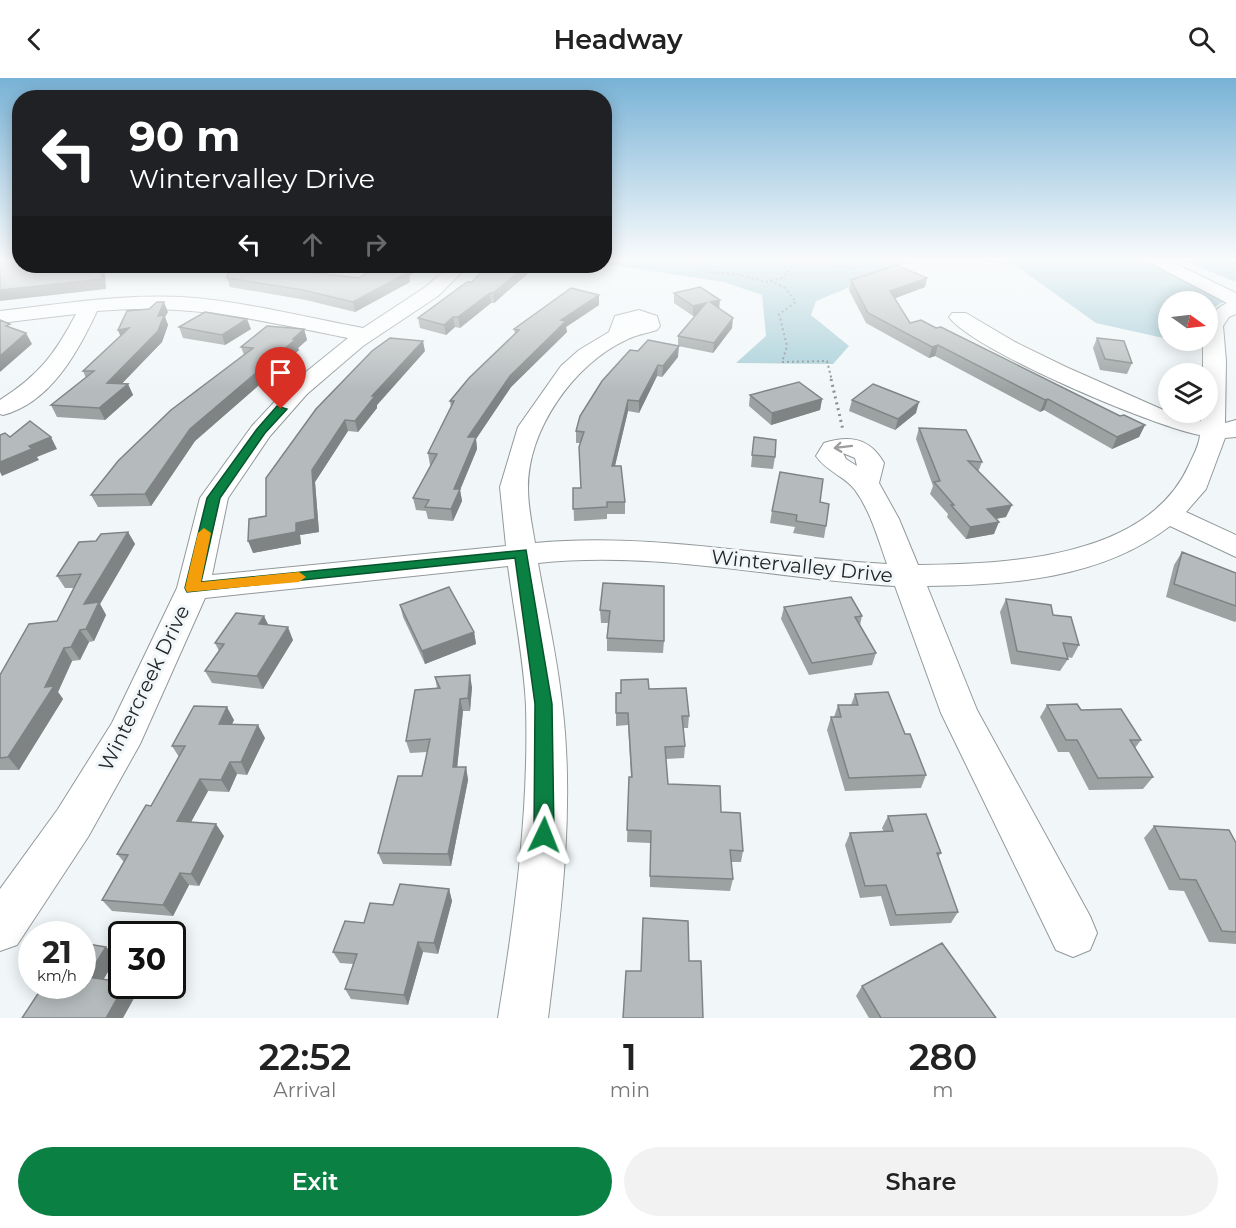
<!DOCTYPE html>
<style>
body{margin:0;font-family:Montserrat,sans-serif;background:#f2f2f2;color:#222;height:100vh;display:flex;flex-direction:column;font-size:22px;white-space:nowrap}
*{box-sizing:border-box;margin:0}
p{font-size:20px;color:#767676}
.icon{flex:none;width:33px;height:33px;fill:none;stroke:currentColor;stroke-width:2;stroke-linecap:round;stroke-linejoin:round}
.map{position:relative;height:940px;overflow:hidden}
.details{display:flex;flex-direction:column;background:#fff;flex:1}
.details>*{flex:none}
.guide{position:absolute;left:12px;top:12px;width:600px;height:183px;border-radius:24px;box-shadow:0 3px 15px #0003;background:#202124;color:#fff;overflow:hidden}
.needle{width:39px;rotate:104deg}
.controls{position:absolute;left:1158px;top:213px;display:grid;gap:12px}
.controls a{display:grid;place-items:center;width:60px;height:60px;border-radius:50%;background:#fff;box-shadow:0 3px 15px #0003;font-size:30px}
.speed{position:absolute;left:18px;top:843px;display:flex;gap:12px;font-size:30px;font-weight:700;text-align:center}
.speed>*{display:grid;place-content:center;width:78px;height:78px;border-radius:50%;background:#fff;box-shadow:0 3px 15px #0003;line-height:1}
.speed small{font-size:15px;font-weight:400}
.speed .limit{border:3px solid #111;border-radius:9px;background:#fff;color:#111}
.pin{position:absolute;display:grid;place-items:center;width:51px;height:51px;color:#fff;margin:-62px -26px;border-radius:50% 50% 50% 0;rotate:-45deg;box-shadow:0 0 6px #0007}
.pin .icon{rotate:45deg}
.me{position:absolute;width:66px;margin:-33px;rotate:2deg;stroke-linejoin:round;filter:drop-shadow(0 0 4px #0008)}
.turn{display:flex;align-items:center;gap:21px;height:126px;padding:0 18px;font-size:27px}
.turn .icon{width:78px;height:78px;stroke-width:2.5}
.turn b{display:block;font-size:42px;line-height:51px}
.lanes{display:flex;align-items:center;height:57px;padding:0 18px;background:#0003;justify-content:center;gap:30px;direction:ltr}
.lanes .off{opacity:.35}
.eta{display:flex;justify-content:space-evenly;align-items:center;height:102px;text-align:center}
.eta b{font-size:36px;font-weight:600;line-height:42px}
.cta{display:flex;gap:12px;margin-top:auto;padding:12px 18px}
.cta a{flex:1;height:69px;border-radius:36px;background:#0b8043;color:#fff;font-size:24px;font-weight:600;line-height:69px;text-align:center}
.cta a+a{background:#f2f2f2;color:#222}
header{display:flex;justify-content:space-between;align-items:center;height:78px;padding:0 18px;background:#fff;font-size:27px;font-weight:600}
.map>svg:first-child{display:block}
</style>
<header><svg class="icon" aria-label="back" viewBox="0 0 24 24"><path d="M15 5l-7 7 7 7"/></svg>Headway<svg class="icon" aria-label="search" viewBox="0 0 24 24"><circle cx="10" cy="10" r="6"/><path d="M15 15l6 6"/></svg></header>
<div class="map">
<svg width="1236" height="940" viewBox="0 0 1236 940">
<rect width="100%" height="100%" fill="#f1f7f9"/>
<path fill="#a6ced7" d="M605,181H917L816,223L811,237L849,268L833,286L736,285L766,258L762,217L724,204L605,186Z
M966,181H1142L1221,217L1225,223L1208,233V224H1168V261L1096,245L1015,187Z
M1179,181H1236V204Z"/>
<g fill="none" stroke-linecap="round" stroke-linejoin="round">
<defs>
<path id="minor" d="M1143,181H1166L1236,215V236L1229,239L1223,248L1226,283L1225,345L1236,342V359L1225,360L1206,411L1186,434L1236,457V479L1170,448C1101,501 1010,507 927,508L977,632L1090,838L1097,855L1090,872L1073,879L1056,872L941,635L895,508C777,501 657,472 538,485C546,531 557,578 562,625C575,730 561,836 548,940H498C515,836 529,734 526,628C524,582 514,534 508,488L205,520L140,666L88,759L17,867L0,873V811L58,731L112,645L177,510L200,420L252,348L291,306L348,260C258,242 191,225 97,233C78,274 50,325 3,337L0,336V322C39,297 55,276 76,236L0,245V233C60,226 121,216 182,219C243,223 303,239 363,250L424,210L450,188H468L438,218L363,268L307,316L270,358L228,420L212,497L506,468L500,409L518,349L561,288L579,272L609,254L615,238L639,232L657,238L660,248L657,252C647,255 635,257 626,262C574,286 528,351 528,410C528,429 532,447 535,465C653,454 770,480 887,486C878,461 871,434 855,412C846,399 827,394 816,378L824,365C850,357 870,360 884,385L879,405L899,441L918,487C1006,486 1147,481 1189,387C1193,378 1199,368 1200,357C1157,350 972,272 949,239L952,235H966L1015,264L1066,289L1168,334L1201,343V334H1208V296H1203V262H1208C1208,243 1208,234 1227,225ZM843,375L855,380L857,388L846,381Z"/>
</defs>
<use href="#minor" stroke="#93999a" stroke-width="2"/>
<path stroke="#8a8e8f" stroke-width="2" stroke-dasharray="2 3" stroke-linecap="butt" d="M655,181L685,182L709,194L737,196L766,204L782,200L795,186L819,185L850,190L900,181
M770,203L784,209L796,224L779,236L787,268L782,284L827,283L832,303"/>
<path stroke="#8a8e8f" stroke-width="3" stroke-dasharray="2 4" stroke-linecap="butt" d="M831,301L843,352"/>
<use href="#minor" fill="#fff" fill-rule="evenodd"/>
</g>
<path fill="#9ca1a2" d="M378,188H424L409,198L410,204L355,234L306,222L230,209L227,200H359Z
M532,192L494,225H491L460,250L455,249L446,257L420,250L418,240Z
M927,200L925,209L895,220L910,245L1120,338L1145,347L1139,359L1112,371L1044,332L1040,334L935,278L929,280L866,245L849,212L851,202Z
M674,215L719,231L732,250L713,275L678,268V258L695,238H693L674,225Z
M599,227L566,249L567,254L511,309L476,361L477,371L460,412L462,423L453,443L428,441L426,433L416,432L413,420L431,387H430L428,375L451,329L450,323L515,256L514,251Z
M168,234L165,239L168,247L162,264L122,305L128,306L133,317L105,342L57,339L51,327L86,300L83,293L121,258L118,252Z
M179,249L251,251L225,267L183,260Z
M304,251L307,262L298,270L299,272L195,363L151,428L98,429L91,417L244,277L241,269Z
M1097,260L1132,285L1127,296L1100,292L1093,270Z
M425,273L377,327V330L358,354L348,353L315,404L319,454L300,457L301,466L253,475L266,438V400Z
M678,279L662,299L657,298L639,335L628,333L615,388L625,424V436H607V441L574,443L573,410H581L580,365H576V353L602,303Z
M750,317L822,321L820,332L771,347L749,328Z
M852,322L916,335L895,352L849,333Z
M919,350L982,384L978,394L1006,439L996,441L994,456L966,461L947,439L948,436L930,416L933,408L916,361Z
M754,359L775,379L773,391L751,389Z
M820,424L826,448L824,460L793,455L795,449L770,445L772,433Z
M128,454L135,466L100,526L106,537L94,563L89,564L80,582L72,583L58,614L63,621L19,692H0V597L57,543L74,510H65L57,498L96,463Z
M1182,474L1236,495V543L1235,544L1166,519L1174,487Z
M603,505L664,563L663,575L607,573V560L608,545H601L600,532Z
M1006,521L1053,537L1079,567L1072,580L1067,579L1068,581L1060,593L1011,586L1000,534Z
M400,527L474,554L476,566L425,586L403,539Z
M784,529L862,538L860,547L876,575L872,587L809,597L781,541Z
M268,547L293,562L263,611L212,605L205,593L219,573L215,565Z
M435,599L472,609L470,633H463L457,689H466L468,702L451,788L383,786L378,775L422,698L427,674L410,675L406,663L437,610Z
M649,611L689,638L688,650H683L685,668L684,680L666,681L668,706L721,734L743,773L741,784H731L733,801L730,813L650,809V765L627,764L629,699H631L628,647L616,648V615Z
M855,616L905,656L926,697L921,710L845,713L827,652L831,639H834L838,627H851Z
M1047,627L1081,632L1141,662L1135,670L1153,699L1143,711L1089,712L1069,674H1058L1040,639Z
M234,642L232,646L265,660L247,697L237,696L229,714L208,713L191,744L224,758L199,808L189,807L173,838L112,833L102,822L124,784L117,776L151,728L179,679L172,668Z
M888,738L941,775L938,779L958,834L951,845L890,848L881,818L860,820L845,767L850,755L884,754L882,750Z
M1154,748L1236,765V866L1209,864L1184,813L1169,812L1144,760Z
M449,811L452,823L438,876L423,874L408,927L351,921L345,911L353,886L340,885L333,874L364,845L393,827Z
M862,908L996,940H869L856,918Z"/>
<path fill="#7f8384" d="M32,188H63L28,200L23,191Z
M101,188L105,195L106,211L0,223V212Z
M409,188H424L409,198L410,204L355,234L353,224Z
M524,188H532V192L494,225L493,215Z
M927,200L925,209L888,223L890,213Z
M490,215L491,225L460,250L458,239Z
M599,217V227L566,249L567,254L511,309L476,361L477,371L460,412L462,423L453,443L451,431L454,411L468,359L510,298L561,242Z
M720,222L719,232L710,224Z
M164,224L168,234L165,239L168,247L162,264L112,316L107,305L158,238Z
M706,225L705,235L693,238V228Z
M453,239L455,249L446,257L444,247Z
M733,240L732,250L713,275L714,265Z
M247,241L251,251L225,267L222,257Z
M129,250L122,262L118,252Z
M304,251L307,262L298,270L299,272L195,363L151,428L145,416L190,351Z
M26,255L32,266L0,294V278Z
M423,263L425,273L377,327V330L358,354L355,343L372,318Z
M938,267L935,278L929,280L932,269Z
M679,268L678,279L662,299L663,288Z
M658,287L657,298L639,335V323Z
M128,306L133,317L105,342L99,330Z
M822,321L820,332L771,347L772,335Z
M1048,321L1044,332L1040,334L1045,322Z
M628,322V333L612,400V388Z
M919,324L916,335L895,352L898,341Z
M345,342L348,353L315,404L319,454L300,457L301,466L253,475L248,463L312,392Z
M1145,347L1139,359L1112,371L1117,359Z
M51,359L57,371L37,379L39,382L2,398L0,394V384L29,368Z
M1012,427L1006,439L982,443L987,431Z
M999,444L994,456L966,461L970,449Z
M128,454L135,466L100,526L106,537L94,563L86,551L84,526Z
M264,538L270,550L259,546Z
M288,549L293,562L263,611L257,598Z
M80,552L89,564L80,582L71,569Z
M474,554L476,566L425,586L422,573Z
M64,570L72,583L58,614L63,621L19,692L8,679Z
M470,597L472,609L470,633L468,620Z
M460,621L463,633L456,701L453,689Z
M227,629L234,642L226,658L219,646Z
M258,647L265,660L247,697L241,684Z
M230,684L237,696L229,714L221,702Z
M466,689L468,702L451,788L448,776Z
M200,701L208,713L185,755L177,743Z
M216,746L224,758L199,808L191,796Z
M180,795L189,807L173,838L163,827Z
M449,811L452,823L438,876L434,865Z
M418,864L423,874L408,927L404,917Z
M106,869L117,879L99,909L87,899Z
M124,908H128L137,915L123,940H106Z"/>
<path fill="#b5bbbc" stroke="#7f8384" stroke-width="1.5" d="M0,181H20V188H32L23,191L74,188H101L102,201L0,212Z
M896,187L927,200L890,213L910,245L921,242L936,250L941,249L1120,338L1124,337L1145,347L1117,359L1048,321L1045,322L938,267L932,269L868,235L851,202Z
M229,188H253L359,200L378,188H409L401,193L409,194L353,224L303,212L227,200Z
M487,188H526L493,215H490L458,239H453L444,247L418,240L467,204H472Z
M700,209L720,222L710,224L733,240L714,265L678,258L706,225L693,228L674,215Z
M571,210L599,217L561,242L566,243L510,298L468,359H476L454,411H460L451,431L425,429L429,422L413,420L437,376L428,375L454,323H450L469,300L519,252L514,251Z
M157,224H164L158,238L164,237L158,253L107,305L128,306L99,330L51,327L94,293H83L129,250L118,252L127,233L149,231Z
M205,234L247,241L222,257L179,249Z
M0,242L10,246L6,248L26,255L0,278Z
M267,248L304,251L293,261H296L190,351L145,416L91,417L118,383L171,332L253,270L241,269Z
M390,260L423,263L372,318H375L355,343L345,342L312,392L315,441L296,445V454L248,463L249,441L266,438V400L316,331L372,273Z
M1097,260L1124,263L1132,285L1105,281Z
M648,262L679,268L663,288L658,287L639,323L628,322L612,388H621L625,424H607V429L573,431V410H581L579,369L584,354L576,353L580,338L602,303L630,272L638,273Z
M799,304L822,321L772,335L750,317Z
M873,306L919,324L898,341L852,322Z
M30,343L51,359L29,368L32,371L0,384V357L5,355L10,359Z
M919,350L966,352L982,384L968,383L1012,427L987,431L999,444L970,449L951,427H954L934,404L940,403Z
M754,359L776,362L775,379L752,377Z
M780,394L823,401L820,424L829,426L826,448L796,443L797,437L772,433Z
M128,454L84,526L99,524L86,551L80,552L71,569L64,570L45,609L54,608L8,679L0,680V597L29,546L57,543L81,496L57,498L79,464L96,463L101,456Z
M1182,474L1236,495V528L1174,506Z
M603,505L664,508V563L607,560L610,533L600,532Z
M449,509L474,554L422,573L400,527Z
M851,519L862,538L855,539L876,575L812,585L784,529Z
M1006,521L1051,527L1053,537L1071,539L1079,567L1063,565L1068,581L1017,573Z
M236,535L264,538L259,546L288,549L257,598L205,593L224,566L215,565Z
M470,597L468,620L460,621L453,689H466L448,776L378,775L398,698H422L430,661L406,663L415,612L440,610L435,599Z
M648,601L649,611L686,610L689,638H682L685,668L665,669L668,706L720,708L721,734L740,735L743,773L730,772L733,801L650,798L651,753L627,752L629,699H632L628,635H616V615H621V602Z
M888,614L905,656H910L926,697L849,700L831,639H841L838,627H858L855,616Z
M1077,626L1081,632L1121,631L1141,662H1130L1153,699L1098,700L1077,662H1066L1047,627Z
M194,628L227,629L219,646L258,647L241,684H230L221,702L200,701L177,743L216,746L191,796L180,795L163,827L102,822L128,777L117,776L146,727L151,728L185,668H172Z
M926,736L941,775H937L958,834L896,837L886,807L865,808L850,755L893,753L888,738Z
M1154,748L1229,752L1236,765V854L1222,853L1196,802L1180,801Z
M400,806L449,811L434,865L418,864L404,917L345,911L357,876L333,874L345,843L364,845L370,825L393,827Z
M643,840L688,843L689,883H701L703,940H623L626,893H641Z
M82,865L106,869L87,899L122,904V908H124L106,940H22L43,908H82Z
M942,865L996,940H881L862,908Z"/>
<defs><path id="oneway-shaft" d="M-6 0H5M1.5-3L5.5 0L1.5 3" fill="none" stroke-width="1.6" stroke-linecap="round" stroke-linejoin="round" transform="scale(1.5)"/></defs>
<use stroke="#9c9d9d" href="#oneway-shaft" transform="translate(843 369) rotate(173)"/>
<linearGradient id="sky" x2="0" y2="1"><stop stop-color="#78b2d6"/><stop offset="0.58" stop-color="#f9fbfc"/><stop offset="1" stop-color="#f9fbfc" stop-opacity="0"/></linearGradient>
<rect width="1236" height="313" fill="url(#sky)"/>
<path fill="#0b8043" stroke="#07532c" stroke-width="1.5" d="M277,328L287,331L265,355L220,420L201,504L526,472L552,626L554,757L551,763L544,766L537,763L534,757L535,626L515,480L187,514L185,510L207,420L257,351Z"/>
<path fill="#f59e0b" d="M204,450L211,455L201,504L299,494L306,499L299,504L187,514L185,510L198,455Z"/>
<g text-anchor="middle" stroke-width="6" stroke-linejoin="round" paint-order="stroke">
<g font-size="20" fill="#232526" stroke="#f1f7f9">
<text transform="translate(802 488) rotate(6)" y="7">Wintervalley Drive</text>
<text transform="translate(144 610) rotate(-64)" y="7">Wintercreek Drive</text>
</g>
</g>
</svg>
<div class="controls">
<a><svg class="needle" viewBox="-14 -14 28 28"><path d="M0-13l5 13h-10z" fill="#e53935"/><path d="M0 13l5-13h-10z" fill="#767676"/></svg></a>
<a><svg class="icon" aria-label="layers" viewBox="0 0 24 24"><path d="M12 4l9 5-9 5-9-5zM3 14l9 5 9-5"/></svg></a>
</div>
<div class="speed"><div>21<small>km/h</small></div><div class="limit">30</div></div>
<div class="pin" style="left:281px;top:331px;background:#d93025"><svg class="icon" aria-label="arrive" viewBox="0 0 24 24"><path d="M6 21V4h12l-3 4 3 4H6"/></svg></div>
<svg class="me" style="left:544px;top:757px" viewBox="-20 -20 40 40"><path d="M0-17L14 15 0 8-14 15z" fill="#0b8043" stroke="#fff" stroke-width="4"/></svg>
<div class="guide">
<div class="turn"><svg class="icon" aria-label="left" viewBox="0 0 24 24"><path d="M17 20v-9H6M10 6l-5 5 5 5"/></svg><div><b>90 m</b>Wintervalley Drive</div></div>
<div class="lanes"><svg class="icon" aria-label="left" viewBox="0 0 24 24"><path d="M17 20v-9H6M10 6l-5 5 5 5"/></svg><svg class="icon off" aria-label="ahead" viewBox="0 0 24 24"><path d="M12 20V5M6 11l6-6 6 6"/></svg><svg class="icon off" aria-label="right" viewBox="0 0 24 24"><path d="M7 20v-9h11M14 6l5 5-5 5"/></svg></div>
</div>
</div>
<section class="details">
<div class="eta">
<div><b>22:52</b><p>Arrival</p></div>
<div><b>1</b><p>min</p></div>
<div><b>280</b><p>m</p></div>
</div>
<div class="cta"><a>Exit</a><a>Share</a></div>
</section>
